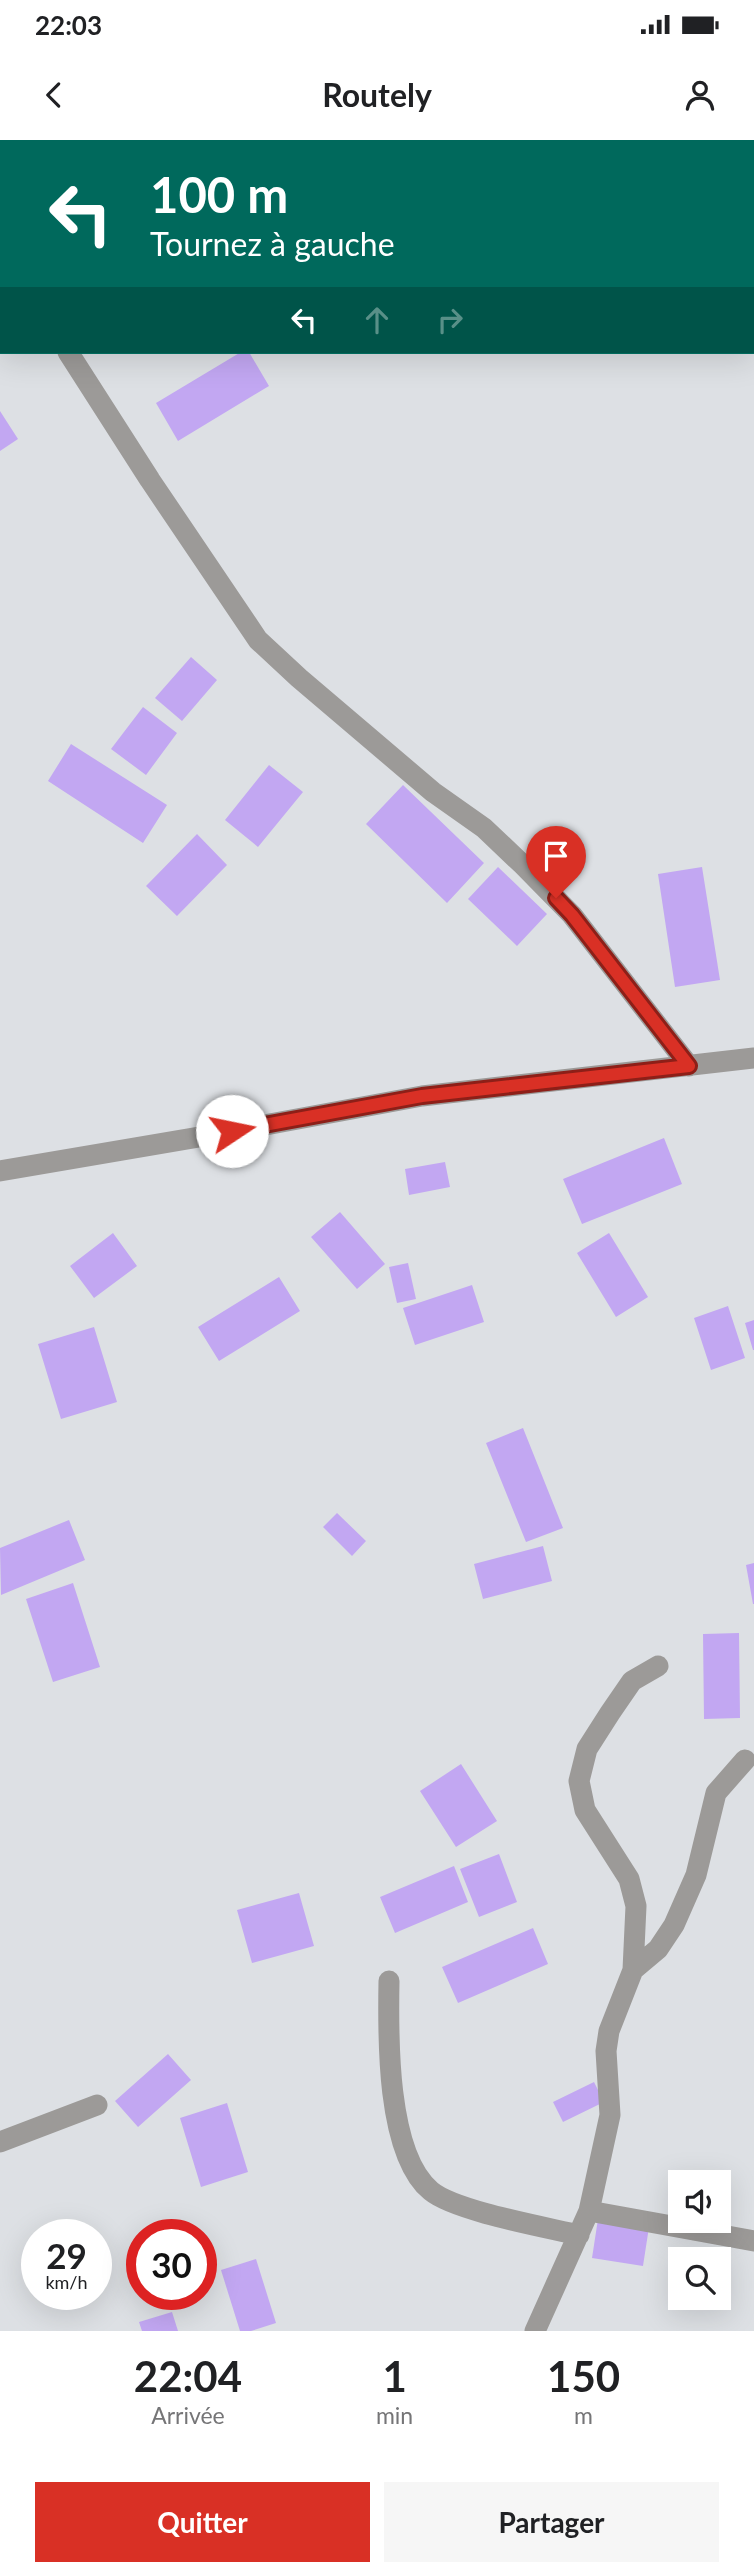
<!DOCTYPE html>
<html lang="fr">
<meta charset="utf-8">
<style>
body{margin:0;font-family:Lato,sans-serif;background:#f6f6f6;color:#202124;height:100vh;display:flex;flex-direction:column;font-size:26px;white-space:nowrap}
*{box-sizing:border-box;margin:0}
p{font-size:23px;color:#757577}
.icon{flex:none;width:38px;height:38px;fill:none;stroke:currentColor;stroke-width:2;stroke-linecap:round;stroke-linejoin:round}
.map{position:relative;height:2191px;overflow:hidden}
.drawer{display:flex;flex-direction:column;background:#fff;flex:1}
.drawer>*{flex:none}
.banner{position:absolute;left:0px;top:0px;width:754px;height:214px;box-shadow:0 7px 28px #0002;background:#00695c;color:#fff;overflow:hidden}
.buttons{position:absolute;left:668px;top:2030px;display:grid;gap:14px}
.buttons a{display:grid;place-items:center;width:63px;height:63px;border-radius:0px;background:#fff;box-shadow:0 7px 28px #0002;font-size:35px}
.speed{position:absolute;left:21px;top:2079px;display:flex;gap:14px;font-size:35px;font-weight:700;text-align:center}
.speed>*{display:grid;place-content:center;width:91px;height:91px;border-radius:50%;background:#fff;box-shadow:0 7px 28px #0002;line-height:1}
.speed small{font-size:18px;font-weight:400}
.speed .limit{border:10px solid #d22;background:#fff;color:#111}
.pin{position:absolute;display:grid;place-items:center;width:60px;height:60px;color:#fff;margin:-72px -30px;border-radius:50% 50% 50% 0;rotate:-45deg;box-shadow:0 0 7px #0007}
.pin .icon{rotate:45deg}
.me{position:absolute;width:77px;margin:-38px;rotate:79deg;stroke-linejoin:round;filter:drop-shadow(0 0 5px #0008)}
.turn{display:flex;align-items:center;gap:24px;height:147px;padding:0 35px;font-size:32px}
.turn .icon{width:91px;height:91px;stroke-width:2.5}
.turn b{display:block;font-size:49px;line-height:60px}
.lanes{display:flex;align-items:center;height:66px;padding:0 35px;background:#0003;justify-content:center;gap:35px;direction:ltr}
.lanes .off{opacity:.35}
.eta{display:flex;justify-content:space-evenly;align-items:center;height:119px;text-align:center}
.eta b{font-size:42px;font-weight:700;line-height:49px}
.action{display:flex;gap:14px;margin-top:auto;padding:14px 35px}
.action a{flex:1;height:80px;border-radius:0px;background:#d93025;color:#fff;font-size:28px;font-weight:700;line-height:80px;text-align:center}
.action a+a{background:#f6f6f6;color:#202124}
.status{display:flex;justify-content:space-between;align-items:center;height:49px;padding:0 35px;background:#fff;direction:ltr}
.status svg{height:19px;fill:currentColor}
header{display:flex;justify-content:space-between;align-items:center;height:91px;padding:0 35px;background:#fff;font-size:32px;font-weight:700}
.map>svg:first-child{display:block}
</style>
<div class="status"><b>22:03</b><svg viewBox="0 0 49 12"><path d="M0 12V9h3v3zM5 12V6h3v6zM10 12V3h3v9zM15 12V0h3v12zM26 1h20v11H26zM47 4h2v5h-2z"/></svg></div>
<header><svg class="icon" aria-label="back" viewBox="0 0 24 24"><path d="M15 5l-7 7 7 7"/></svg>Routely<svg class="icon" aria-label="person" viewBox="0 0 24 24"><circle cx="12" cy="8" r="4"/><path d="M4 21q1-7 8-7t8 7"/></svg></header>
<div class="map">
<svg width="754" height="2191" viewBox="0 0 754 2191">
<rect width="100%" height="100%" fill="#dde0e4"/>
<path fill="#c2a7f2" d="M241,212H249L269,246L178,301L156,263Z
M0,271L18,299L0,311Z
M191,517L217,540L182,581L155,558Z
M143,567L177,593L146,635L111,609Z
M71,604L167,665L143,703L48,641Z
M269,625L303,652L258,707L225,680Z
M403,645L484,723L447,763L366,684Z
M197,694L227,725L177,776L146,746Z
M498,727L547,774L517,806L468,759Z
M702,727L720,840L675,847L658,734Z
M664,998L682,1044L582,1084L563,1039Z
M445,1022L450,1047L409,1055L405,1029Z
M340,1072L385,1124L357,1149L311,1097Z
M113,1093L137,1126L94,1158L70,1126Z
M609,1093L648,1157L616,1177L577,1113Z
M408,1123L416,1159L397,1163L389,1127Z
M279,1137L300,1171L219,1221L198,1187Z
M472,1145L484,1182L415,1205L403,1168Z
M728,1166L745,1218L711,1230L694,1178Z
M754,1180V1210H753L745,1183Z
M94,1187L117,1262L61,1279L38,1204Z
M523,1288L563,1388L526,1402L486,1303Z
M337,1373L366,1401L352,1416L323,1387Z
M69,1380L85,1420L1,1455L0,1408Z
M543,1406L552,1441L483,1459L474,1424Z
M754,1423V1464H753L746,1425Z
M73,1443L100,1527L53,1542L26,1459Z
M739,1493L740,1578L704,1579L703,1494Z
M461,1624L497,1681L456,1707L420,1651Z
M499,1714L517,1762L479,1777L460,1729Z
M454,1726L468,1762L395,1793L380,1757Z
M299,1753L314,1806L252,1823L237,1770Z
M533,1788L548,1824L458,1863L442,1827Z
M168,1914L191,1940L138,1987L115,1961Z
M594,1942L604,1962L563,1982L553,1962Z
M227,1963L248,2032L201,2047L180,1978Z
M598,2079L649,2087L643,2126L592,2118Z
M256,2119L276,2183L251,2191H240L221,2130Z
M172,2172L178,2191H142L139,2182Z"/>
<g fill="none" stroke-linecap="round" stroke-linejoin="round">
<path stroke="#9c9a98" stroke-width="21" d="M32,2L35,0
M0,28L2,26
M0,90L2,94
M0,179L2,178
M68,212L150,340L258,500L299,538L433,652L484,688L523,725L572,775L689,926
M0,1031L205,996L422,956L754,918
M633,1830L658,1809L674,1785L696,1735L716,1653L745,1620
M389,1841C388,1895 386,2014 431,2051C455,2071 545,2087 579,2095
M0,2002L97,1965
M589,2071L610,1975L606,1911L609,1891L633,1830L636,1766L629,1739L585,1670L579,1641L587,1609L610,1573L632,1541L658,1526
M535,2191L589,2071L754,2101"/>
</g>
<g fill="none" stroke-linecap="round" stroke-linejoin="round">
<defs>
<path id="route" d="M232,991L422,956L689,926L572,775L556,758"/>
</defs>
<use href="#route" stroke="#8d1f18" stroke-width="18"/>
<use href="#route" stroke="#d93025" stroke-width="12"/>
</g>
</svg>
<div class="buttons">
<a><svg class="icon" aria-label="sound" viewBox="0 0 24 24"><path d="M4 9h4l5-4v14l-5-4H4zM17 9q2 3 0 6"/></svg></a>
<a><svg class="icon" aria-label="search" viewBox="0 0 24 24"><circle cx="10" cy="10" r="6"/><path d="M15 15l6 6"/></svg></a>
</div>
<div class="speed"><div>29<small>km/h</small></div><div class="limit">30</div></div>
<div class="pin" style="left:556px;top:758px;background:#d93025"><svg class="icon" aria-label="arrive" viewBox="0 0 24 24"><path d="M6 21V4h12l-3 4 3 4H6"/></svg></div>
<svg class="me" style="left:232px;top:991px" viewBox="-20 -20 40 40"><circle r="19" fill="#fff"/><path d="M0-13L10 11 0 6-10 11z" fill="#d93025"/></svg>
<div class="banner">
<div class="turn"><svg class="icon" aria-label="left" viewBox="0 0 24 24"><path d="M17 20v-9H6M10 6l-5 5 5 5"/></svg><div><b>100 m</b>Tournez à gauche</div></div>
<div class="lanes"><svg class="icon" aria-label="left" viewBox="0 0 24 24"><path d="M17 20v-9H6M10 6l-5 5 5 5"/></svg><svg class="icon off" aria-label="ahead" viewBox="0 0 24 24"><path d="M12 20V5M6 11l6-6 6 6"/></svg><svg class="icon off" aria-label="right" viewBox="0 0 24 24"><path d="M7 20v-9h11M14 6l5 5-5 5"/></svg></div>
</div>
</div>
<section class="drawer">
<div class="eta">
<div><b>22:04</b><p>Arrivée</p></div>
<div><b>1</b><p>min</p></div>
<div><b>150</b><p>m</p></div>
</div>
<div class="action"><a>Quitter</a><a>Partager</a></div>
</section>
